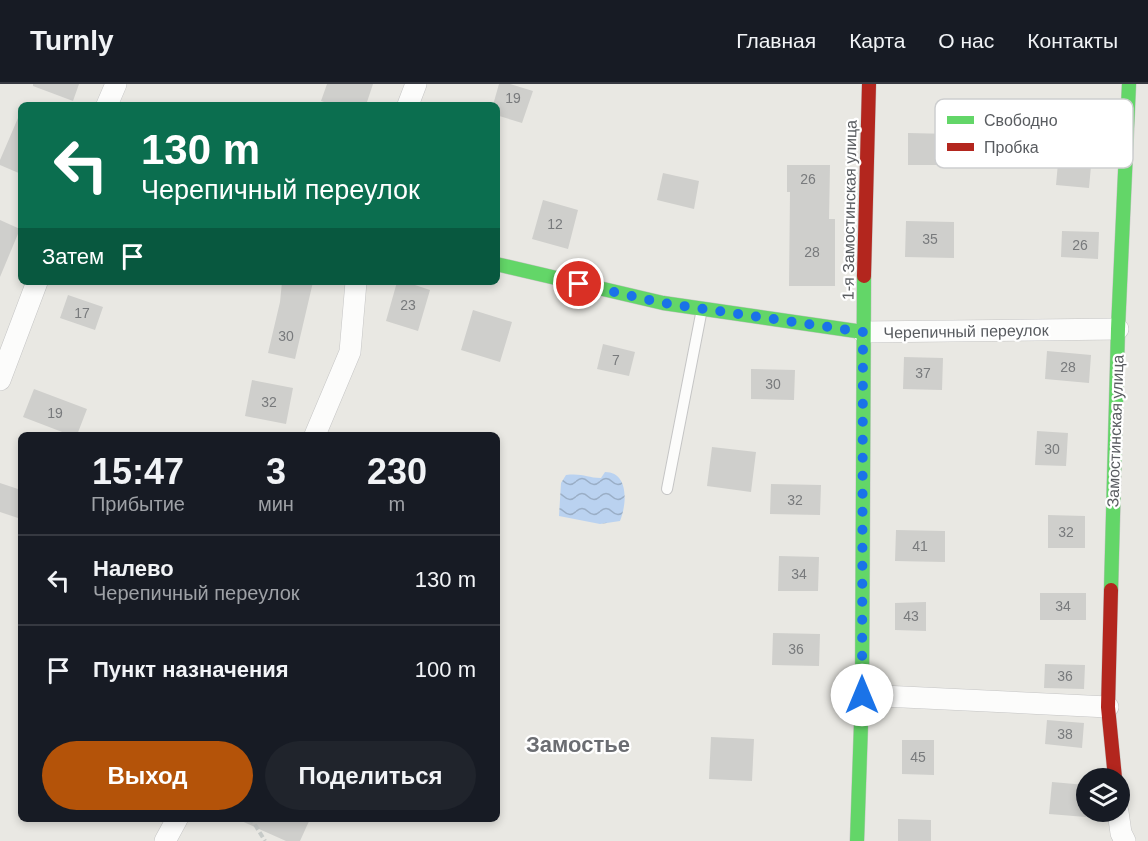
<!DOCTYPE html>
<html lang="ru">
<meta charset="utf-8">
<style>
body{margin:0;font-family:Helvetica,sans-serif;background:#20242c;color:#f1f3f6;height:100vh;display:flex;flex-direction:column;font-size:22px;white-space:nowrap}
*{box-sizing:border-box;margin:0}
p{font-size:20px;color:#9ea1a6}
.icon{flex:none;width:33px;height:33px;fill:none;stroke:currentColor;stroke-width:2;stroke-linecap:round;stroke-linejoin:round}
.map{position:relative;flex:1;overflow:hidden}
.details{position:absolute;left:18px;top:348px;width:482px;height:390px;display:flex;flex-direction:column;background:#171b24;border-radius:9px;box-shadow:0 3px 9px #0003}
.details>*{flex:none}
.guide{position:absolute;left:18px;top:18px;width:482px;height:183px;border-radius:9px;box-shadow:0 3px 9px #0003;background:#0b6e4f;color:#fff;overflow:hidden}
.controls{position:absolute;left:1076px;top:684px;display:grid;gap:12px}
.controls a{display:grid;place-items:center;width:54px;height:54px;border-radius:50%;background:#171b24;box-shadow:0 3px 9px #0003;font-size:30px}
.pin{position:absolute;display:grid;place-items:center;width:51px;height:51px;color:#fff;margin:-26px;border:3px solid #fff;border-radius:50%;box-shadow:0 2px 6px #0007}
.me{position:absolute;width:66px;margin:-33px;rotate:0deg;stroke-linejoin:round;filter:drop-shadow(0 0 4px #0008)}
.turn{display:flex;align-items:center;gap:21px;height:126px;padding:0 24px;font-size:27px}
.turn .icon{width:78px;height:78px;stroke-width:2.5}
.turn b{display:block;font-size:42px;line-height:51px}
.then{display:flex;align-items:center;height:57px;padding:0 24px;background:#0003;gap:12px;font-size:22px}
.eta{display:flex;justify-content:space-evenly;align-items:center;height:102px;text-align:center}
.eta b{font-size:36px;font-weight:800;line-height:42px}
.action{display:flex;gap:12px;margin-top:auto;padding:12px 24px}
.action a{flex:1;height:69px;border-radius:36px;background:#b45309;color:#fff;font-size:24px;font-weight:800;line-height:69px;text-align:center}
.action a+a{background:#20242c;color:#f1f3f6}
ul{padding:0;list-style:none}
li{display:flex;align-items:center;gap:18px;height:90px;padding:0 24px;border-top:2px solid #363941}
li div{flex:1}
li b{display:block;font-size:22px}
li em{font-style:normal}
header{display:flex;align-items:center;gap:36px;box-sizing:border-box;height:84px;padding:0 30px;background:#171b24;border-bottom:2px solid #363941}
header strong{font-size:28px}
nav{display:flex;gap:33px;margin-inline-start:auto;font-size:21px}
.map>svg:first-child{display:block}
</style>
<header>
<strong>Turnly</strong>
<nav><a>Главная</a><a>Карта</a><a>О нас</a><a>Контакты</a></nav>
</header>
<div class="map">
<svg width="1148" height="757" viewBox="0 0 1148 757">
<defs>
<pattern id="water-waves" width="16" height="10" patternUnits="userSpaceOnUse" patternTransform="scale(1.5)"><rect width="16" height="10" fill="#bad2f0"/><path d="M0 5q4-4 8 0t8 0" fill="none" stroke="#9aaec6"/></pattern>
</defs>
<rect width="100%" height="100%" fill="#e9e8e3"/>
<path fill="url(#water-waves)" d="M605,388C629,388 627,420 620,437L600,440L559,432L561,399L566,391C583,389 587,394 601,394Z"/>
<path fill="#cfcfcc" d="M33,0H79L73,17L33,2Z
M327,0H373L366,21H333L321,17Z
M499,0H510L533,7L522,39L496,31V21H493Z
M21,27V90L0,81V76Z
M908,49L951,50V81H908Z
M1058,79L1091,82L1089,104L1056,101Z
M787,81H830L829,135H835V202H789L790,108H787Z
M663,89L699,97L694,125L657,116Z
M543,116L578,126L568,165L532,155Z
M0,136L20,145L0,193Z
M906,137L954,138V174L905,173Z
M1062,147L1099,148L1098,175L1061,173Z
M282,198H313L295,275L268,269L280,218Z
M397,198H406L430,206L418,247L386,237Z
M68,211L103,223L95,246L60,234Z
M473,226L512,238L500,278L461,266Z
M603,260L635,268L629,292L597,285Z
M1047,267L1091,271L1089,299L1045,295Z
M904,273L943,274L942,306L903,305Z
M751,285L795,286L794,316L751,315Z
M252,296L293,304L286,340L245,332Z
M34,305L87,325L77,351H70L23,333Z
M1037,347L1068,349L1066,382L1035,381Z
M712,363L756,368L751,408L707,402Z
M0,399L21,406V435L0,428Z
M771,400L821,401L820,431L770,430Z
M1048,431L1085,432V464H1048Z
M896,446L945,447V478L895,477Z
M779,472L819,473L818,507H778Z
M1040,509H1086V536H1040Z
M926,518V547L895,546V519Z
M773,549L820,550L819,582L772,581Z
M1045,580L1085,581L1084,605L1044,604Z
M1047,636L1084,639L1082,664L1045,660Z
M711,653L754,655L752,697L709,695Z
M902,656H934V691L902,690Z
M1052,698L1086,701V733L1049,730Z
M237,735H310L300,757H286Z
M898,735L931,736V757H898Z"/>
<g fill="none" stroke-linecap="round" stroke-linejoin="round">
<defs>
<path id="lane" d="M667,405L702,225"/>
<path id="street" d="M107,21L116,0
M408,21L416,0
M863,248L1118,245
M0,296L37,198
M315,351L350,268L356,198
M862,611L1108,623
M1118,728L1121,749L1125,757
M165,757L177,735"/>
<path id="fast" d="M496,180L663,219L863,248
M1111,506L1118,245L1129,0
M857,757L862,611L864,192"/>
<path id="jam" d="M864,192L869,0
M1111,506L1108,623L1115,694"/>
</defs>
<use href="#lane" stroke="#c5c5c5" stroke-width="12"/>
<use href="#street" stroke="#c5c5c5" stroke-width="22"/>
<use href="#fast" stroke="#c5c5c3" stroke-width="15"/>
<use href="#jam" stroke="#c5c5c3" stroke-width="15"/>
<path stroke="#c6cac8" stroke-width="4" stroke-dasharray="6 3" stroke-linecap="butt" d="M248,735L254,739L265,757"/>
<use href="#lane" stroke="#fcfcfb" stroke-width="10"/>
<use href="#street" stroke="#fcfcfb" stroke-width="21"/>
<use href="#fast" stroke="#63d668" stroke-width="14"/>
<use href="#jam" stroke="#b3261e" stroke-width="14"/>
</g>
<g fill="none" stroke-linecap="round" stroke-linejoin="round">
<path stroke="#1a73e8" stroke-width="10" stroke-dasharray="0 18" d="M579,200L663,219L863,248L862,611"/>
</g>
<g text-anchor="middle" stroke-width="4.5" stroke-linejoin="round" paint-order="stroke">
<g font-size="14" fill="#787a7c">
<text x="513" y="19">19</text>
<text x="808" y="100">26</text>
<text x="555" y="145">12</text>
<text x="930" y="160">35</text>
<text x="1080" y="166">26</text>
<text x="812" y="173">28</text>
<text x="408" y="226">23</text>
<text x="82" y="234">17</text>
<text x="286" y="257">30</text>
<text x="616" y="281">7</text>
<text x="1068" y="288">28</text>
<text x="923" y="294">37</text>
<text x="773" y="305">30</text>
<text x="269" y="323">32</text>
<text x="55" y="334">19</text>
<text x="1052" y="370">30</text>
<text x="795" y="421">32</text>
<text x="1066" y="453">32</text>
<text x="920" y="467">41</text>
<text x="799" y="495">34</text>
<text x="1063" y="527">34</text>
<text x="911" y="537">43</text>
<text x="796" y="570">36</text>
<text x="1065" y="597">36</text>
<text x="1065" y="655">38</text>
<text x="918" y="678">45</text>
</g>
<g font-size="16" fill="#595c60" stroke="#fff">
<text transform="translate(849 126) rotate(-89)" y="6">1-я Замостинская улица</text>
<text transform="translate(966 247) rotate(-1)" y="6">Черепичный переулок</text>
<text transform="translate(1115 347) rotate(-88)" y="6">Замостинская улица</text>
</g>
<g font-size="22" font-weight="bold" fill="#6b6d72" stroke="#fff">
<text x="578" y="668">Замостье</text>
</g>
</g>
<rect x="935" y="15" width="198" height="69" rx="9" fill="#fff" stroke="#cdcecf" stroke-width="1.5"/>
<rect x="947" y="32" width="27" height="8" fill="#63d668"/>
<rect x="947" y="59" width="27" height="8" fill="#b3261e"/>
<g font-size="16" fill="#595c60">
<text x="984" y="42">Свободно</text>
<text x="984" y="69">Пробка</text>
</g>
</svg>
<div class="controls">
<a><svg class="icon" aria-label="layers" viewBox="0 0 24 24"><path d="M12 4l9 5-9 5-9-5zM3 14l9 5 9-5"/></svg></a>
</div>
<div class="pin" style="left:579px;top:200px;background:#d93025"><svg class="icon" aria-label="arrive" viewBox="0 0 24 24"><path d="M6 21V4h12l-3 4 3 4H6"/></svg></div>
<svg class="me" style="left:862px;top:611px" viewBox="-20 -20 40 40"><circle r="19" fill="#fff"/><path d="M0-13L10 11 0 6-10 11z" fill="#1a73e8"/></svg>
<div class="guide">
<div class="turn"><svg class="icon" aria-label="left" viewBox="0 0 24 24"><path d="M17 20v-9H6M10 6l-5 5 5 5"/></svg><div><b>130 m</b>Черепичный переулок</div></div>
<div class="then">Затем<svg class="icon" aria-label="arrive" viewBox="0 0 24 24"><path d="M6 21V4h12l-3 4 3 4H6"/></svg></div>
</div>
<section class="details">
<div class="eta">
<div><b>15:47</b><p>Прибытие</p></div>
<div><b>3</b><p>мин</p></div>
<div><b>230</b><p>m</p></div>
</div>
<ul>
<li><svg class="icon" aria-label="left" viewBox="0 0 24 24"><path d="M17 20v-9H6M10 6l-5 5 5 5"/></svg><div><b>Налево</b><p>Черепичный переулок</p></div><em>130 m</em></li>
<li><svg class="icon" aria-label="arrive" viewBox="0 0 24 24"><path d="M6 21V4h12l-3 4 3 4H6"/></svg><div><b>Пункт назначения</b></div><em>100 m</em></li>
</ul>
<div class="action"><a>Выход</a><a>Поделиться</a></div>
</section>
</div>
